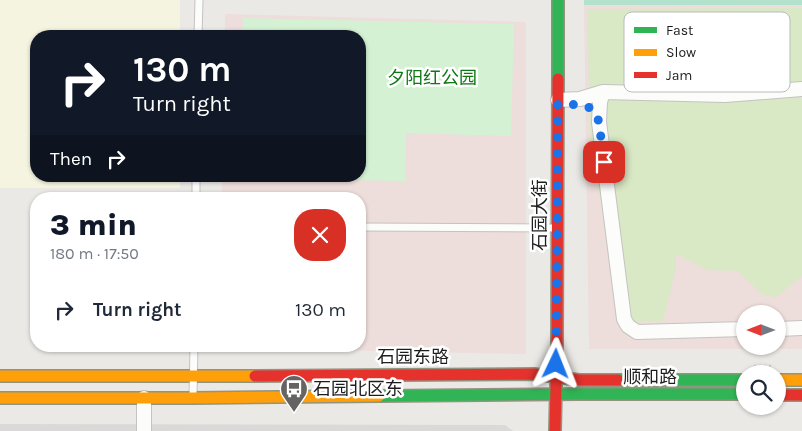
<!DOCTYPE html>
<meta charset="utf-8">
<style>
body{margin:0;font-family:Karla,"Noto Sans SC",sans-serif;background:#f2f2f3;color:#1f2937;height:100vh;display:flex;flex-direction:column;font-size:19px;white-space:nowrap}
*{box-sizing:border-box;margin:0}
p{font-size:16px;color:#747a83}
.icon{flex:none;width:28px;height:28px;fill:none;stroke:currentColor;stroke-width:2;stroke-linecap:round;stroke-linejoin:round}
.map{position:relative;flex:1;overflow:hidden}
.panel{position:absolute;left:30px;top:192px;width:336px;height:160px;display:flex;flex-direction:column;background:#fff;border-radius:20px;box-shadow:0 1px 4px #0004}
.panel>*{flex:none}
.hud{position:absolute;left:30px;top:30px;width:336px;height:152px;border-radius:20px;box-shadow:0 1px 4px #0004;background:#111827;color:#fff;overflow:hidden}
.needle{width:32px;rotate:270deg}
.controls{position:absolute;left:736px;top:305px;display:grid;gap:10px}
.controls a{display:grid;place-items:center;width:50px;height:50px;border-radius:50%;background:#fff;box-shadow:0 1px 4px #0004;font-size:25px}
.pin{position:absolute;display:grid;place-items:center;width:42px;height:42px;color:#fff;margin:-21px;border-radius:10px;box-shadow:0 2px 8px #0006}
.me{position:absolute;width:55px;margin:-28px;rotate:2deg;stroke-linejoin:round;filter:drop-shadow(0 0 4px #0008)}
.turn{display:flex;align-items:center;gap:18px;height:105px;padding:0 20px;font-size:22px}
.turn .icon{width:65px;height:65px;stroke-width:2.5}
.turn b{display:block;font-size:35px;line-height:42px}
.then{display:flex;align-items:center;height:48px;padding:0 20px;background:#0003;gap:10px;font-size:19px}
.round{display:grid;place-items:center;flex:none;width:52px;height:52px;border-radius:20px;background:#f2f2f3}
.summary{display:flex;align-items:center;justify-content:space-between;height:85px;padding:0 20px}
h1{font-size:30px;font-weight:800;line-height:38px;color:#111827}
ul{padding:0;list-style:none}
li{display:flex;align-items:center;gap:15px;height:65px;padding:0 20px}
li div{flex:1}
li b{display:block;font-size:19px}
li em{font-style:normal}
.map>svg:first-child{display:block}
</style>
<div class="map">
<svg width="802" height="431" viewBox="0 0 802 431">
<rect width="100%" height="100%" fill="#ebe9e6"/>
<path fill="#dad9d7" d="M0,424L505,425L513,431H0Z"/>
<path fill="#eddddb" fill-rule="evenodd" d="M584,5H802V349H589ZM745,314H778V346H745Z
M225,14L526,22V354L371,351L262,346H360V199H222V176H360V36H225Z"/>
<path fill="#f5f4e0" d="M0,0H180V36H36V176H180V188H0Z"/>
<path fill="#d9e8c5" d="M802,8V276L776,297L763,295L738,271L707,270L676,254V267L663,321H632L591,161L587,9Z"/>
<path fill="#d4f1d3" d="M243,18L514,24L511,136L406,133L405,181L239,178V176H360V36H242Z"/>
<path fill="#b2e1cc" d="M584,0H802V5H584Z"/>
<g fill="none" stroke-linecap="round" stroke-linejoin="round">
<defs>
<path id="lane" d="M198,36L199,0
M196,199V176
M360,227L555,228
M193,396L194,346"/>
<path id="street" d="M603,92L600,102L599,122L624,319L628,326L637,332L745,329
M558,100L580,99L603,92L725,95L802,89
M778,329L802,328
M144,431V398"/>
<path id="fast" d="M558,79V0
M618,380H745
M379,396L579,394H745"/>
<path id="slow" d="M0,376H255
M778,380H802
M0,398H193L379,396"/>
<path id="jam" d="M255,376L534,374L579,380H618
M778,395H802
M555,431L557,343L558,79"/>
</defs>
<use href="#lane" stroke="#c4c3c2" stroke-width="9"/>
<use href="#street" stroke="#c4c3c2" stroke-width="16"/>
<use href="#fast" stroke="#93947f" stroke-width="14"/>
<use href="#slow" stroke="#93947f" stroke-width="14"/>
<use href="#jam" stroke="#93947f" stroke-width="14"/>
<path stroke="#d5c8c6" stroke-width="2.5" stroke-dasharray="2.5 2.5" stroke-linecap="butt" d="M754,366H771
M750,409H770"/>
<use href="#lane" stroke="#fcfcfb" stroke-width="7"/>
<use href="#street" stroke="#fcfcfb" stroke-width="14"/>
<use href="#fast" stroke="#30b455" stroke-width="11"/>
<use href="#slow" stroke="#ff9f0a" stroke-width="11"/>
<use href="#jam" stroke="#e5322d" stroke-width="11"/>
</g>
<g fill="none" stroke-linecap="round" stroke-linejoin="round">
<path stroke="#1a73e8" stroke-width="9" stroke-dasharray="0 16.2" d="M556,364L558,104L584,105L590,108L595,112L599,122L604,162"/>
</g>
<defs>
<symbol id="bus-pin" viewBox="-11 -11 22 30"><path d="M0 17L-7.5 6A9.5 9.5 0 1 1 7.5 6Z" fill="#656463" stroke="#fff"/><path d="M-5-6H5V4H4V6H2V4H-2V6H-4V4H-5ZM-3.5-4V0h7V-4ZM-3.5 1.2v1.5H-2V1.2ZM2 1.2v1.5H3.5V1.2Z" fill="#fff"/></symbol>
</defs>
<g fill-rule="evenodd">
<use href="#bus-pin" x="278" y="373" width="32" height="43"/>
</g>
<g text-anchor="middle" stroke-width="5" stroke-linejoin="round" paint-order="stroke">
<g font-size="18" fill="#0f7814" stroke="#fff">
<text x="432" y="84">夕阳红公园</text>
</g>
<g font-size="18" fill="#1d1d1d" stroke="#fff">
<text transform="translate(540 215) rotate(-90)" y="6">石园大街</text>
<text x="413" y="363">石园东路</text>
<text x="650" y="383">顺和路</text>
</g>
<g font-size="18" fill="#1d1d1d" stroke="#fff" text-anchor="start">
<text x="313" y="395">石园北区东</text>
</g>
</g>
<rect x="624" y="12" width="166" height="80" rx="8" fill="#fff" stroke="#bbb" stroke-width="1"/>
<rect x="634" y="27" width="23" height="6" fill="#30b455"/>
<rect x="634" y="49" width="23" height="7" fill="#ff9f0a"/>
<rect x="634" y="72" width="23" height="6" fill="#e5322d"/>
<g font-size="14" fill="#1d1d1d">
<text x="666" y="35">Fast</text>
<text x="666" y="57">Slow</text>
<text x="666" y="80">Jam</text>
</g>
</svg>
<div class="controls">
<a><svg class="needle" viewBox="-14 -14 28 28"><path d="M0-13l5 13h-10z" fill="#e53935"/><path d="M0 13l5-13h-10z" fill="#747a83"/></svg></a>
<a><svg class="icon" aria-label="search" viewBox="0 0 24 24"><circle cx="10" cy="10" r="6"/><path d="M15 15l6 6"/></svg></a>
</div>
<div class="pin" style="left:604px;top:162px;background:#d93025"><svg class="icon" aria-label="arrive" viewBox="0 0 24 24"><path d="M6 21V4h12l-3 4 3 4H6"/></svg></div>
<svg class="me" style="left:556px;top:364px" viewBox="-20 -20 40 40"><path d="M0-17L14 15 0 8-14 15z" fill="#1a73e8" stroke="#fff" stroke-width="4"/></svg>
<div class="hud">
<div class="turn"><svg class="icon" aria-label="right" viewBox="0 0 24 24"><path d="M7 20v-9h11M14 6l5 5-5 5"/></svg><div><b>130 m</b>Turn right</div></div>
<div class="then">Then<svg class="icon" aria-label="right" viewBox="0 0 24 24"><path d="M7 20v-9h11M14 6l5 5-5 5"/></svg></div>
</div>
<section class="panel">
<div class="summary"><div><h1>3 min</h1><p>180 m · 17:50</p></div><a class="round" style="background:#d93025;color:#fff"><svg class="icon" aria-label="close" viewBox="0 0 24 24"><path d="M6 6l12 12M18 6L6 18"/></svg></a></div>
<ul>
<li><svg class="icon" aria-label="right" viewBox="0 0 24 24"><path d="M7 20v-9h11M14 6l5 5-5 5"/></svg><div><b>Turn right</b></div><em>130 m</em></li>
</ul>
</section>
</div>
